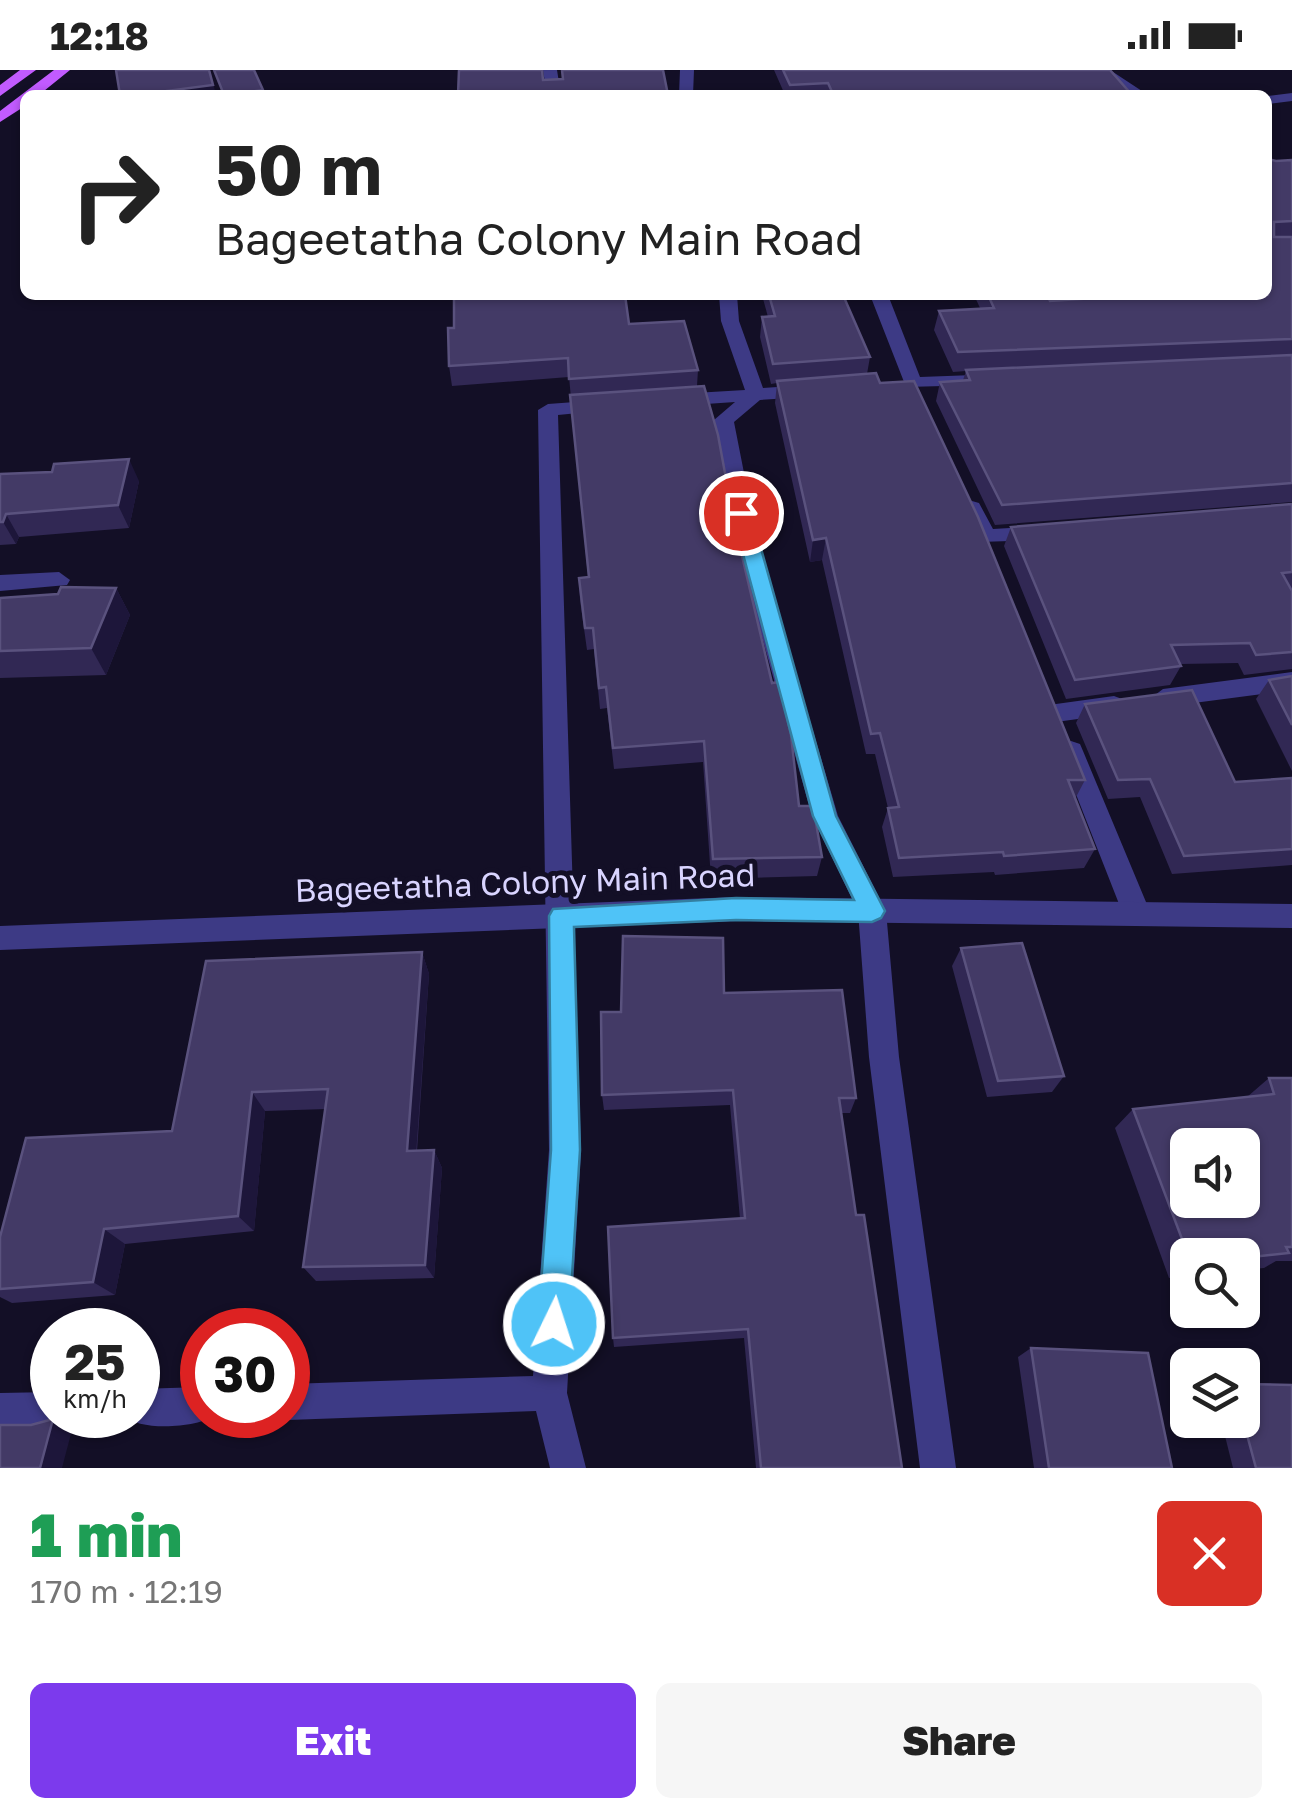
<!DOCTYPE html>
<meta charset="utf-8">
<style>
body{margin:0;font-family:"Golos Text",sans-serif;background:#f6f6f6;color:#222;height:100vh;display:flex;flex-direction:column;font-size:38px;white-space:nowrap}
*{box-sizing:border-box;margin:0}
p{font-size:32px;color:#767676}
.icon{flex:none;width:55px;height:55px;fill:none;stroke:currentColor;stroke-width:2;stroke-linecap:round;stroke-linejoin:round}
.map{position:relative;height:1398px;overflow:hidden}
.drawer{display:flex;flex-direction:column;background:#fff;flex:1}
.drawer>*{flex:none}
.hud{position:absolute;left:20px;top:20px;width:1252px;height:210px;border-radius:15px;box-shadow:0 2px 8px #0004;background:#fff;color:#222;overflow:hidden}
.fabs{position:absolute;left:1170px;top:1058px;display:grid;gap:20px}
.fabs a{display:grid;place-items:center;width:90px;height:90px;border-radius:15px;background:#fff;box-shadow:0 2px 8px #0004;font-size:50px}
.speed{position:absolute;left:30px;top:1238px;display:flex;gap:20px;font-size:50px;font-weight:700;text-align:center}
.speed>*{display:grid;place-content:center;width:130px;height:130px;border-radius:50%;background:#fff;box-shadow:0 2px 8px #0004;line-height:1}
.speed small{font-size:25px;font-weight:400}
.speed .limit{border:15px solid #d22;background:#fff;color:#111}
.pin{position:absolute;display:grid;place-items:center;width:85px;height:85px;color:#fff;margin:-42px;border:5px solid #fff;border-radius:50%;box-shadow:0 2px 10px #0007}
.me{position:absolute;width:110px;margin:-55px;rotate:4deg;stroke-linejoin:round;filter:drop-shadow(0 0 8px #0008)}
.turn{display:flex;align-items:center;gap:35px;height:210px;padding:0 30px;font-size:45px}
.turn .icon{width:130px;height:130px;stroke-width:2.5}
.turn b{display:block;font-size:70px;line-height:85px}
.round{display:grid;place-items:center;flex:none;width:105px;height:105px;border-radius:15px;background:#f6f6f6}
.overview{display:flex;align-items:center;justify-content:space-between;height:170px;padding:0 30px}
h1{font-size:60px;font-weight:800;line-height:75px;color:#1e9e55}
.cta{display:flex;gap:20px;margin-top:auto;padding:20px 30px}
.cta a{flex:1;height:115px;border-radius:15px;background:#7c3aed;color:#fff;font-size:40px;font-weight:800;line-height:115px;text-align:center}
.cta a+a{background:#f6f6f6;color:#222}
.status{display:flex;justify-content:space-between;align-items:center;height:70px;padding:0 50px;background:#fff;direction:ltr}
.status svg{height:28px;fill:currentColor}
.map>svg:first-child{display:block}
</style>
<div class="status"><b>12:18</b><svg viewBox="0 0 49 12"><path d="M0 12V9h3v3zM5 12V6h3v6zM10 12V3h3v9zM15 12V0h3v12zM26 1h20v11H26zM47 4h2v5h-2z"/></svg></div>
<div class="map">
<svg width="1292" height="1398" viewBox="0 0 1292 1398">
<rect width="100%" height="100%" fill="#130f26"/>
<g fill="none" stroke-linecap="round" stroke-linejoin="round">
<path fill="#3d3a85" fill-rule="evenodd" d="M543,0H557L561,25H547Z
M680,0H694L693,25H679Z
M1094,0H1110L1148,25H1131Z
M1292,23V31L1268,34V26Z
M719,225H737L739,251L763,318L806,315L815,321L806,327L760,330L734,352L758,474L838,746L886,841L899,987L956,1398H920L869,987L858,841L812,746L736,474L714,350L735,332L677,336L668,330L677,324L745,320L721,251Z
M870,225H888L920,307L974,305L983,311L981,315L906,317Z
M602,330L609,332V340L558,345L581,1080L567,1323L586,1398H550L536,1341L288,1350L277,1345H288V1314L533,1306L549,1080L538,340L548,334Z
M972,431L979,433L993,459L1043,456L1054,463L1043,470L979,472L962,438Z
M59,502L70,510L67,515L0,521V505Z
M1292,602V620L1163,637L1151,628L1163,619Z
M1114,626L1122,629L1126,635L1122,641L1114,644L1056,652L1047,650L1044,643L1047,636L1056,634Z
M1071,671L1080,674L1083,681L1151,844L1147,852L1137,856L1127,852L1123,844L1059,681L1062,674Z
M202,1317V1345H216C198,1358 138,1362 124,1345H138V1319Z
M52,1322V1345H68L65,1353L52,1358L0,1359V1323Z"/>
<path fill="#3d3a85" fill-rule="evenodd" d="M736,827L1292,834V858L736,851L0,880V856Z"/>
<path fill="#c25bff" fill-rule="evenodd" d="M20,0H36L0,26V15Z
M54,0H70L39,25H25V36L0,52V41Z"/>
</g>
<path fill="#312854" d="M774,0H1110L1132,25H785Z
M1292,90V432L995,455L936,331L940,312L963,310L966,301L953,302L934,260L939,241L980,238L974,225H1047L1050,231L1268,225L1276,91Z
M762,225H843L870,287L867,304L880,313L1085,710L1075,729L1095,779L1084,798L995,805L994,802L893,807L882,757L888,738L875,684H866L822,490L810,492L775,333L777,313L771,314L760,267L762,247H768Z
M629,254L698,300L697,316L734,452L799,736L822,787L817,806L711,809L703,692L614,699L607,638L600,639L594,579L587,580L580,530L579,508L588,507L569,307L452,316L449,296L454,258Z
M0,404L139,411L129,458L19,467L16,474L0,475Z
M1292,434V599L1244,605L1238,593L1180,594L1181,596L1170,615L1066,629L1004,476L1011,457Z
M116,518L130,545L106,605L0,608V528L58,524Z
M1292,606V701L1256,629L1269,610Z
M1085,634L1235,712L1292,708V795L1172,804L1140,727L1108,729L1076,653Z
M961,878L1064,1006L1052,1022L987,1027L952,896Z
M422,882L429,904L417,1081L434,1080L442,1098L434,1208L316,1211L303,1197L326,1039L265,1041L254,1161L125,1174L115,1225L12,1233L0,1227V1167L172,1061Z
M724,923L856,1028L850,1043H842L856,1145L902,1398H756L744,1268L614,1277L613,1268L740,1149L730,1035L604,1040L602,1025L621,942Z
M1269,1008H1292V1191H1276L1264,1198L1242,1200V1185H1188V1206L1169,1208L1115,1058L1133,1039L1247,1027Z
M1031,1278L1172,1398H1034L1018,1287Z
M1242,1314L1292,1398H1233L1221,1350H1242Z"/>
<path fill="#1d163a" d="M210,0L216,25H136L209,0Z
M263,20L264,25H232Z
M129,389L139,411L129,458L118,435Z
M6,444L19,467L16,474L3,452Z
M826,468L822,490L810,492L813,470Z
M116,518L130,545L106,605L91,578Z
M422,882L429,904L415,1098L407,1081Z
M252,1022L265,1041L254,1161L238,1146Z
M434,1080L442,1098L434,1208L425,1195Z
M104,1159L125,1174L115,1225L93,1212Z
M53,1349L73,1356L62,1398H40Z"/>
<path fill="#433a66" stroke="#5a527e" stroke-width="2.5" fill-rule="evenodd" d="M116,0H209L213,15L136,25H120Z
M214,0H254L263,20L224,25Z
M459,0H542L543,10L563,9L562,0H663L668,25H458Z
M783,0H1110L1132,25H868L867,23L833,24L828,13L790,15Z
M1268,89L1276,91L1292,90V151L1274,152V167H1292V269L958,282L939,241L994,238L988,225H1047L1050,231L1142,225H1268Z
M454,225H625L629,254L684,251L698,300L569,309L568,288L449,296L448,258H454Z
M769,225H843L870,287L773,294L762,247L775,246Z
M1292,285V413L1002,435L940,312L970,310L966,300Z
M876,303L880,313L914,311L978,447L1085,710H1068L1095,779L1004,786L1003,782L899,788L888,738L899,737L880,663L871,664L826,468L813,470L777,311Z
M704,316L718,365L734,452L772,613L779,612L791,665L799,736H813L822,787L713,789L704,671L613,678L606,617L599,618L593,558H585L579,508L589,507L570,325Z
M129,389L118,435L6,444L3,452H0V404L52,402L54,394Z
M1292,434V502L1282,503L1292,521V582L1256,585L1250,573L1171,575L1181,596L1075,610L1011,457Z
M61,517L116,518L91,578L0,581V528L58,524Z
M1292,606V655L1269,610Z
M1192,620L1235,712L1292,708V779L1184,786L1150,709L1118,710L1085,634Z
M623,866L723,868L724,923L842,920L856,1028H839L856,1145H864L902,1398H761L748,1259L613,1268L608,1157L745,1148L733,1020L602,1025L601,942H621Z
M1022,873L1064,1006L998,1011L961,878Z
M422,882L407,1081L434,1080L425,1195L303,1197L328,1019L252,1022L238,1146L104,1159L93,1212L0,1219V1167L26,1068L172,1061L206,891Z
M1269,1008H1292V1177H1286L1289,1183L1242,1188V1185H1188L1133,1039L1274,1024ZM1188,1075H1242V1130H1188Z
M1031,1278L1148,1283L1172,1398H1049Z
M1242,1314L1292,1315V1398H1256L1242,1346Z
M53,1349L40,1398H0V1355H31Z"/>
<path fill="#4fc3f7" stroke="#337fa1" stroke-width="2.5" d="M741,436L751,443L836,746L885,841L881,848L872,852L736,850L574,857L580,1080L569,1254L565,1265L554,1269L543,1265L538,1254L551,1080L549,846L553,839L736,828L854,830L813,746L732,443Z"/>
<g text-anchor="middle" stroke-width="10" stroke-linejoin="round" paint-order="stroke">
<g font-size="32" fill="#d9d4ff" stroke="#130f26">
<text transform="translate(525 813) rotate(-2)" y="11">Bageetatha Colony Main Road</text>
</g>
</g>
</svg>
<div class="fabs">
<a><svg class="icon" aria-label="sound" viewBox="0 0 24 24"><path d="M4 9h4l5-4v14l-5-4H4zM17 9q2 3 0 6"/></svg></a>
<a><svg class="icon" aria-label="search" viewBox="0 0 24 24"><circle cx="10" cy="10" r="6"/><path d="M15 15l6 6"/></svg></a>
<a><svg class="icon" aria-label="layers" viewBox="0 0 24 24"><path d="M12 4l9 5-9 5-9-5zM3 14l9 5 9-5"/></svg></a>
</div>
<div class="speed"><div>25<small>km/h</small></div><div class="limit">30</div></div>
<div class="pin" style="left:741px;top:443px;background:#d93025"><svg class="icon" aria-label="arrive" viewBox="0 0 24 24"><path d="M6 21V4h12l-3 4 3 4H6"/></svg></div>
<svg class="me" style="left:554px;top:1254px" viewBox="-20 -20 40 40"><circle r="17" fill="#4fc3f7" stroke="#fff" stroke-width="3"/><path d="M0-11L8 9 0 5-8 9z" fill="#fff"/></svg>
<div class="hud">
<div class="turn"><svg class="icon" aria-label="right" viewBox="0 0 24 24"><path d="M7 20v-9h11M14 6l5 5-5 5"/></svg><div><b>50 m</b>Bageetatha Colony Main Road</div></div>
</div>
</div>
<section class="drawer">
<div class="overview"><div><h1>1 min</h1><p>170 m · 12:19</p></div><a class="round" style="background:#d93025;color:#fff"><svg class="icon" aria-label="close" viewBox="0 0 24 24"><path d="M6 6l12 12M18 6L6 18"/></svg></a></div>
<div class="cta"><a>Exit</a><a>Share</a></div>
</section>
